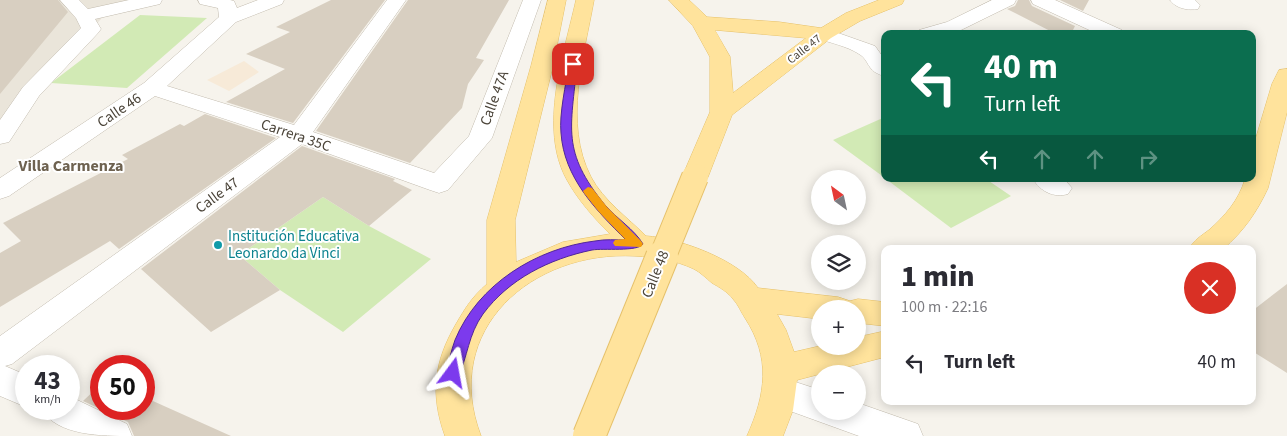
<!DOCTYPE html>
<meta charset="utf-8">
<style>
body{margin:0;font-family:"Source Sans 3",sans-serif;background:#f2f2f3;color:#2b2b33;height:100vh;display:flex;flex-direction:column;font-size:19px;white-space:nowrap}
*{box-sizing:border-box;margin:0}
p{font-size:16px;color:#7c7c81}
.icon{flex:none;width:28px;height:28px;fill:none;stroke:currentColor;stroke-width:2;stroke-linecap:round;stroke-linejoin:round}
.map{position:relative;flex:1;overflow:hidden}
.drawer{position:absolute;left:881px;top:245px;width:375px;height:160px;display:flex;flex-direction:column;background:#fff;border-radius:10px;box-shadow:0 2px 12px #0003}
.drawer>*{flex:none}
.banner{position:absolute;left:881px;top:30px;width:375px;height:152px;border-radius:10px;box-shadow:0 2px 12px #0003;background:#0b6e4f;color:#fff;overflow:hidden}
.needle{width:32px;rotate:327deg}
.fabs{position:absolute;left:811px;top:170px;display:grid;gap:10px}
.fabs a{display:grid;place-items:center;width:55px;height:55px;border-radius:50%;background:#fff;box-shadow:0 2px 12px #0003;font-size:25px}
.speed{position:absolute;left:15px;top:355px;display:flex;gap:10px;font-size:25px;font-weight:700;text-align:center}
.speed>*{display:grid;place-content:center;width:65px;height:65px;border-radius:50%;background:#fff;box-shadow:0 2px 12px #0003;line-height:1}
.speed small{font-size:12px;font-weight:400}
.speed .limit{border:8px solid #d22;background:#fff;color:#111}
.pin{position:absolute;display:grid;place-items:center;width:42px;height:42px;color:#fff;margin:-21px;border-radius:10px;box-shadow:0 2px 8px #0006}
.me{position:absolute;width:55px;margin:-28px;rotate:13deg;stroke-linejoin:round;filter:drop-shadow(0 0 4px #0008)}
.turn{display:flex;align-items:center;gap:18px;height:105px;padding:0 20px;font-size:22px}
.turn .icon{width:65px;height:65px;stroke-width:2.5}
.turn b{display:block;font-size:35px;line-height:42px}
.lanes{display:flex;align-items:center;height:48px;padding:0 20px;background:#0003;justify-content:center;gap:25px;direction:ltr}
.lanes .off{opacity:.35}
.round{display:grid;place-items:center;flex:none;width:52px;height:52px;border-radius:26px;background:#f2f2f3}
.overview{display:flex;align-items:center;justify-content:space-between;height:85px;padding:0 20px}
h1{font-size:30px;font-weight:800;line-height:38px}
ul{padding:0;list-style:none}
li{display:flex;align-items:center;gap:15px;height:65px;padding:0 20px}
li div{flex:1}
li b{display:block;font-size:19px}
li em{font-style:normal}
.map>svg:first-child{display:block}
</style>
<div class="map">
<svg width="1287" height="436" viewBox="0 0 1287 436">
<rect width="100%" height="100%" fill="#f6f3ec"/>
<path fill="#eae5da" d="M0,0H142L124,6L102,18L31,92L0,137Z"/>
<path fill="#f7ead8" d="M244,61L259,72L229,91L207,80Z"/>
<path fill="#d2eab5" d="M140,15L207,18L127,88L51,83Z
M885,117V178L833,140Z
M886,179H986L1011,196L951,228Z
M323,197L369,226L431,259L343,332L280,290L239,255Z"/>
<path fill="#d8cfc1" d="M0,0H58L68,12L0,94Z
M331,0H385L293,123L226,102L285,69L246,54L290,32L276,27Z
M408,0H509L476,58L484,60L468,84L462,108L410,163L316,131Z
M1018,0H1029L1032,6L1075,26L1071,34H1056L1007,9L1015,6Z
M1060,0H1089L1083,11Z
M205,114L276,138L119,249L110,241L0,307V253L21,241L3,223L128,159L122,155L180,124L184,126Z
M302,146L395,179L393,181L412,190L369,226L323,197L239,255L280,290L211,332L141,269Z
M1287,284V373L1252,351V311Z
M101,384V409H144V397L231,436H134L128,422L83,401Z"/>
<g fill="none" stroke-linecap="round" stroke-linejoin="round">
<defs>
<path id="minor" d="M60,0H79L88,9L129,0H162L160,4L95,19L101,29L98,33L39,96L9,142L0,144V120L23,87L81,28L76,18Z
M198,0H230L234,1L237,8L258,0H284L282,4L236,22L167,86L294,125L387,0H406L313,132L434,173L469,136L523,0H541L492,138L448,190L439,193L430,190L302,144L12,364L5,366L26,375V407L0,396V336L280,137L155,96L9,196L0,199V178L144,83L219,17L218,8L200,4Z
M992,0H1016L1014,4L961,30L949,34H916L919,30L947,22Z
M1031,0H1055L1122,30L1125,34H1098L1033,4Z
M1170,0H1195L1200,5L1198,9C1188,11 1175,8 1170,0Z
M824,28L875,46L885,60V76C866,72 870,60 859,54C847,46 830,43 817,38L814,34L817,30Z
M1033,179H1064L1072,188L1068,194C1054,198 1041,192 1033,179Z
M780,377L820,390V411H858V403L918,424L923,436H859L768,403L763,392L768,381Z
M69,396L127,424L132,436C103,436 56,436 42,409H69Z"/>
<path id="major" d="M548,0H566L553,66L515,220L516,262L563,242L610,234C594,218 578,200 567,180C538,128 564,54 576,0H594C584,56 563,123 591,177C603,200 628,218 646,236C679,238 739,260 758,288L838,297L850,301L858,299L885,302V326L858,323V309H820V319L777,314L786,330L794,352L820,346H858V337L885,331V357L797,380L793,410L783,436H747C766,394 771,358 745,318C741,312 738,304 733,299C728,292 719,287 712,283C706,278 700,272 694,269C675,260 655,257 635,256C533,250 440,329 481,436H445C430,394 434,362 456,324C466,307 472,297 487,284V220L531,66Z
M669,0H689L707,17L779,22L821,28L846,13L879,0H904L902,4L860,21L831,38L732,115L708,177L704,183L695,185L686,183L682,177L710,112V57L693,26ZM715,30L806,38L733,93L730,57Z
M1287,69V112L1268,188C1257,212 1243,232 1223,249H1189C1194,240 1201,236 1209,230C1225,216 1239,200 1245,179H1252V151L1272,84L1279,70Z"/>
</defs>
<use href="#minor" stroke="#c2bbae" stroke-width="1"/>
<use href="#major" stroke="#e6c16a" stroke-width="1"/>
<use href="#minor" fill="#fff" fill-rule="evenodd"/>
<use href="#major" fill="#ffe39c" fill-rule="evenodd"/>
<defs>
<path id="major-bridge-far1" d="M662,258L695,177"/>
<path id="major-bridge" d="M589,436L662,257"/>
</defs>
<use href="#major-bridge-far1" stroke="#e6c16a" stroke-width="28" stroke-linecap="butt"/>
<use href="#major-bridge" stroke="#e6c16a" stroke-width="34" stroke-linecap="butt"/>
<use href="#major-bridge-far1" stroke="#ffe39c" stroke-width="26"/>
<use href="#major-bridge" stroke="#ffe39c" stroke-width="32"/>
</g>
<path fill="#7c3aed" stroke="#51269a" d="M573,61L577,64C571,129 561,151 605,205C617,219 634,229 643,244C638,252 603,248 592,250C549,259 509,279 483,314C468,335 468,356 458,377L453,379L448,377L446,373C449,362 451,351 455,340C478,284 537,248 595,241C605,239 616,240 626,240C596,210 564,178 561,133C559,114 566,84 569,64Z"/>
<path fill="#f59e0b" d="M588,187L592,188L607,207L641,241L643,244L641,247L615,246L613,243L615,240L625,239L599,212L584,193L583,191Z"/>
<circle fill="#0f9aa8" stroke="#fff" stroke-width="2" cx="218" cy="245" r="5"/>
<g text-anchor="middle" stroke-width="4" stroke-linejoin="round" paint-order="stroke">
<g font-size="12" fill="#4b4439" stroke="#fff">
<text transform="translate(804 49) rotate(-38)" y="4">Calle 47</text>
</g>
<g font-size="15" fill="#4b4439" stroke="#fff">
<text transform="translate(494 98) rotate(-70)" y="5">Calle 47A</text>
<text transform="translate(119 110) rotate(-34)" y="5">Calle 46</text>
<text transform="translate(296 135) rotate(19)" y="5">Carrera 35C</text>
<text transform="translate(217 195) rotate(-36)" y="5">Calle 47</text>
<text transform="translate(655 274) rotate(-68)" y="5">Calle 48</text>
</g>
<g font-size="15" fill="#0d838f" stroke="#fff" text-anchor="start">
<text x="228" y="241">Institución Educativa<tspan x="228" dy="17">Leonardo da Vinci</tspan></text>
</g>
<g font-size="16" font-weight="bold" fill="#6e6250" stroke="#fff">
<text x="71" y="171">Villa Carmenza</text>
</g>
</g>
</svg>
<div class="fabs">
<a><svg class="needle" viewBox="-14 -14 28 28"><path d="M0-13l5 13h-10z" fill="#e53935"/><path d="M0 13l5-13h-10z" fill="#7c7c81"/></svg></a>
<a><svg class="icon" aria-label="layers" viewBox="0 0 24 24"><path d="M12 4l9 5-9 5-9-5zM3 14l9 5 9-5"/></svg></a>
<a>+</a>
<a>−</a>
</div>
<div class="speed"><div>43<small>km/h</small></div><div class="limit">50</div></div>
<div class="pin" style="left:573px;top:64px;background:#d93025"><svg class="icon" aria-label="arrive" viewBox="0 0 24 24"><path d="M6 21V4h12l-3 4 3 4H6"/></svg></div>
<svg class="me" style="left:453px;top:373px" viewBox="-20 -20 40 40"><path d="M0-17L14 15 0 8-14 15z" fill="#7c3aed" stroke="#fff" stroke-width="4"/></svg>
<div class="banner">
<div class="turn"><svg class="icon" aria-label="left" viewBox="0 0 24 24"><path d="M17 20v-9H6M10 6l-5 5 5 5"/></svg><div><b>40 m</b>Turn left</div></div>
<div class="lanes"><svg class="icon" aria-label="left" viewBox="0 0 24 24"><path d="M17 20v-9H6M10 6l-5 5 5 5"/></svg><svg class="icon off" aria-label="ahead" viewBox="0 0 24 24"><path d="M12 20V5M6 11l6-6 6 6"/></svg><svg class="icon off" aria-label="ahead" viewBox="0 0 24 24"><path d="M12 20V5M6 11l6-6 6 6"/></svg><svg class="icon off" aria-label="right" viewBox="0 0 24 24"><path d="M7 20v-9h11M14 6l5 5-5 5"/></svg></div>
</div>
<section class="drawer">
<div class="overview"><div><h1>1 min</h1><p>100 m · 22:16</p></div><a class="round" style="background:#d93025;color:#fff"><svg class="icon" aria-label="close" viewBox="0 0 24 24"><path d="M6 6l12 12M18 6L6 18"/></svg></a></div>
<ul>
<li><svg class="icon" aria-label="left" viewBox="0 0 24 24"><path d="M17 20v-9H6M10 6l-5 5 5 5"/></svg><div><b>Turn left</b></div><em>40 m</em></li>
</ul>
</section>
</div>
